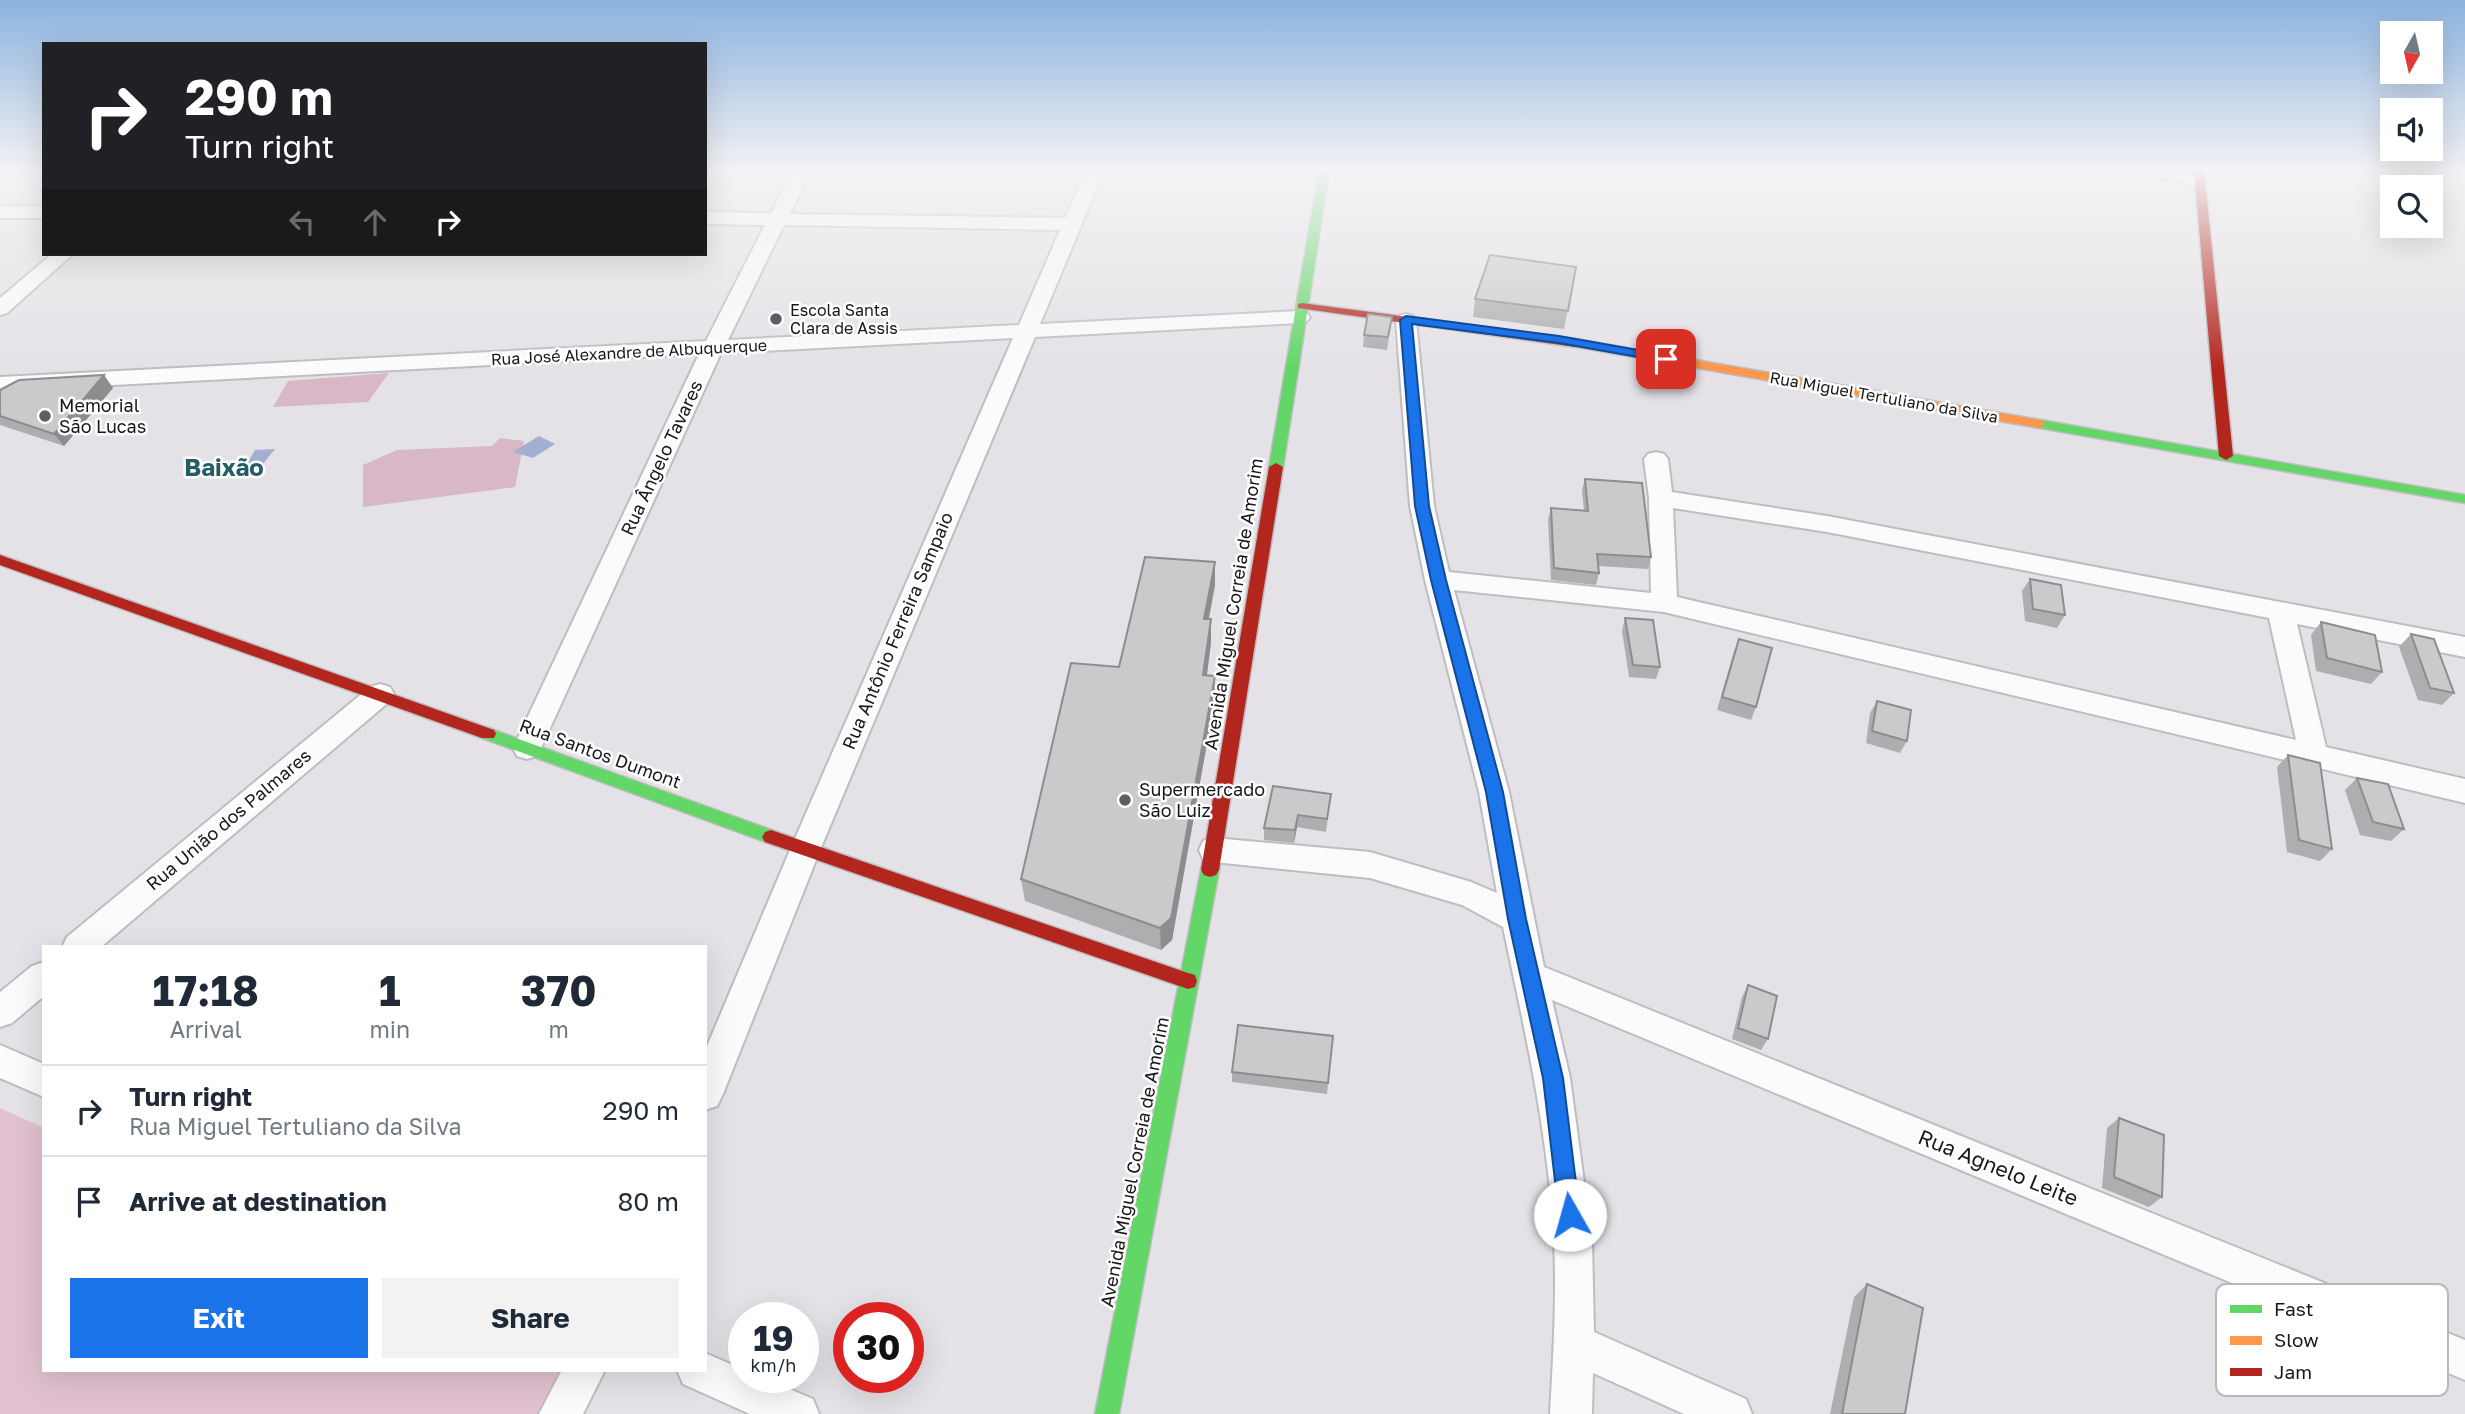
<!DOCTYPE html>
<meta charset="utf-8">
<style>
body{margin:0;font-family:"Golos Text",sans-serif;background:#f2f2f3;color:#1f2937;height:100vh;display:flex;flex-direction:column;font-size:26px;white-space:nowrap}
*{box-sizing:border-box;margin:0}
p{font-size:23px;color:#747a83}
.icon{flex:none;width:38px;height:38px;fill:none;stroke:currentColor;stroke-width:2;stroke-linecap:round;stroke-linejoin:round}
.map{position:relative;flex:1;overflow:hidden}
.panel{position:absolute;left:42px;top:945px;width:665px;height:427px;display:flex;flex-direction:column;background:#fff;border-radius:0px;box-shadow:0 7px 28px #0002}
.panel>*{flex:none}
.hud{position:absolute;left:42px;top:42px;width:665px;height:214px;border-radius:0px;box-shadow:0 7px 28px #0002;background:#202124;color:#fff;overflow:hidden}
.needle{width:46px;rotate:188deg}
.controls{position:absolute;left:2380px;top:21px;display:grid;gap:14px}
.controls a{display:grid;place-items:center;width:63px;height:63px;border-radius:0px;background:#fff;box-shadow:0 7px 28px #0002;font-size:35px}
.speed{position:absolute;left:728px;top:1302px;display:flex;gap:14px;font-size:35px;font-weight:700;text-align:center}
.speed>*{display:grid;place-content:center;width:91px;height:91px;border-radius:50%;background:#fff;box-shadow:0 7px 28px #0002;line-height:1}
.speed small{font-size:18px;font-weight:400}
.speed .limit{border:10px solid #d22;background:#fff;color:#111}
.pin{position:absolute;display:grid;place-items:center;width:60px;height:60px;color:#fff;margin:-30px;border-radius:14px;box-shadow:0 4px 10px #0006}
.me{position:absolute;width:77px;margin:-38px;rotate:353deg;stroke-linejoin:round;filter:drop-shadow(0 0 5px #0008)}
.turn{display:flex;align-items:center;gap:24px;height:147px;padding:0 28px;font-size:32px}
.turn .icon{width:91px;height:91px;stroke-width:2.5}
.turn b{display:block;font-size:49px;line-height:60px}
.lanes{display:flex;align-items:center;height:66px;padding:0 28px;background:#0003;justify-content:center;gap:35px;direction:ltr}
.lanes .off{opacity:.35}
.eta{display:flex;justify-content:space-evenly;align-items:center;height:119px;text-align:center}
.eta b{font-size:42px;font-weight:700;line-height:49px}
.cta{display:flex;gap:14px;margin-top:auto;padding:14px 28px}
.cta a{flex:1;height:80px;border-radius:0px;background:#1a73e8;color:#fff;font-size:28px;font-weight:700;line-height:80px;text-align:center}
.cta a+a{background:#f2f2f3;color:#1f2937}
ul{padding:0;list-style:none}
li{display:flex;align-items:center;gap:21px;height:91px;padding:0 28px;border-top:2px solid #e0e1e3}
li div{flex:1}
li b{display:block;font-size:26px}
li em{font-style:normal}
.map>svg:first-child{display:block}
</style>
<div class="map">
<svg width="2465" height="1414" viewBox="0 0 2465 1414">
<rect width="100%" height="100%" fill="#e4e2e6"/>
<path fill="#e1c1cf" d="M0,1108L44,1128V1370H574L548,1414H0Z"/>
<path fill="#d8b7c6" d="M389,373L368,402L273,407L288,381Z
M500,438L524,441L515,487L363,507V465L397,450L492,446Z"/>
<path fill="#a3aed2" d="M539,436L555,444L533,458L513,452Z
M275,449L255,474L240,475L255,450Z"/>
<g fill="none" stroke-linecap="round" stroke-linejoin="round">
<defs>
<path id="street" d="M793,171H811L790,214L1065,218L1086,171H1104L1040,324L1300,311L1307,313L1310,317L1307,321L1300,323L1035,337L820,850L723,1094L717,1106L705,1110V1051L790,850L1013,338L721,353L541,748L537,756L527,759L517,756L513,748L699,354L0,391V377L706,341L765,225L705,224V212L771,213ZM784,225L1060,230L1019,325L728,340Z
M2150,171H2180L2206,178L2209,182L2200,187L2153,175Z
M0,206H44V218H0Z
M52,254H73L7,313L0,315V298Z
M1406,314L1413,316L1416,320L1434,506L1449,572L1651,593L1649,498L1644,459L1648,454L1656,452L1664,454L1668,459L1672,492L1827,516L2465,637V657L2297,624L2326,747L2465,779V803L1664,612L1454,590L1509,792L1544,967L2465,1340V1380L1552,1000L1570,1078L1592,1242L1594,1332L1746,1399L1752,1414H1684L1593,1373L1592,1414H1550C1553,1357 1557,1300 1554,1243C1549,1136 1525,1031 1503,927L1462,905L1370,878L1214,862L1203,859L1199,850L1203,841L1214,838L1370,852L1471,882L1497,893L1479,792L1425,580L1410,506L1396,320L1399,316ZM1673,508L1827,532L2269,618L2296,740L1677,597Z
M380,684L390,687L394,694L390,701L101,947H62L67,937L370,687Z
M44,962V996L12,1023L0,1027V992L32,966Z
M0,1045L44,1064V1097L0,1078Z
M705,1353L744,1370V1377H761L813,1399L819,1414H750L683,1384L677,1370H705Z
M562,1370H605L583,1414H539Z"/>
<path id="fast" d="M1319,171H1329L1283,467L1276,471L1269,467Z
M2040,420L2465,495V503L2035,427L2034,424Z
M488,728L777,832L780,837L777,842L771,844L482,738L480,734L482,730Z
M1210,863L1216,865L1219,870L1119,1414H1095L1201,870L1204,865Z"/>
<path id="slow" d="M1575,339L2040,420L2046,424L2040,428L1571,346V340Z"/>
<path id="jam" d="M2194,171H2204L2233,456L2226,460L2219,456Z
M1302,303L1575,339L1581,343L1575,347L1298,308V304Z
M1276,463L1283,467L1219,870L1216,875L1210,877L1204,875L1201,870L1269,467Z
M0,555L494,730L496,734L494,738H482L0,565Z
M771,830L1188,973L1195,975L1197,981L1195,987L1188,989L765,842L762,837L765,832Z"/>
</defs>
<use href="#street" stroke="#bebdc0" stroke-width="4"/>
<use href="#fast" stroke="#bebdc0" stroke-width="3"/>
<use href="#slow" stroke="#bebdc0" stroke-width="3"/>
<use href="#jam" stroke="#bebdc0" stroke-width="3"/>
<use href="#street" fill="#fbfbfb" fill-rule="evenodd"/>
<use href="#fast" fill="#63d668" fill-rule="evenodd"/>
<use href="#slow" fill="#ff974d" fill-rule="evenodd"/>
<use href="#jam" fill="#b3261e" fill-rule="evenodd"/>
</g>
<path fill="#aeadaf" d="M1576,267L1564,329L1473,317L1475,299Z
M1392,317L1387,350L1363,347L1364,335Z
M113,388L64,446L0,425V390Z
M1585,479L1651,557L1648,569L1598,566L1599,573L1596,585L1551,580L1548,520L1551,508L1584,511L1582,490Z
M2030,579L2065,615L2057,628L2025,621L2022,591Z
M1215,585L1209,619L1211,642L1207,675L1215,698L1172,940L1161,950L1025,901L1021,879L1119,667Z
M1625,618L1660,667L1656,679L1629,677L1622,631Z
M2321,622L2382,672L2371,684L2316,671L2311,635Z
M2411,634L2454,693L2442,705L2418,700L2399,647Z
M1739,639L1756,707L1751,720L1717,710L1734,651Z
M1877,701L1907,741L1900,753L1866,743L1870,713Z
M2288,755L2332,849L2320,861L2287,852L2277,767Z
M2357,778L2404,829L2391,841L2360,835L2345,790Z
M1331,794L1326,832L1297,827L1294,843L1264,840V828Z
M1748,985L1768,1039L1761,1050L1732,1039L1742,997Z
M1333,1036L1327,1094L1232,1082V1072Z
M2119,1118L2162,1197L2149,1207L2102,1188L2107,1128Z
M1867,1284L1905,1414H1830L1854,1297Z"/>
<path fill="#8d8d8f" d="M104,375L113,388L64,446L54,434Z
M1215,562V585L1204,642V619Z
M1211,619V642L1204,697L1203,675Z
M1215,676V698L1172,940L1161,950L1160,928Z
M1298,815L1297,827L1294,843L1295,830Z"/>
<path fill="#cac9cc" stroke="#8d8d8f" stroke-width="2" d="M1490,255L1576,267L1568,311L1475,299Z
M1368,314L1392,317L1388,337L1364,335Z
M104,375L54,434L0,416V390L19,380Z
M1585,479L1642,483L1651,557L1597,554L1599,573L1554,568L1551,508L1588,511Z
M1145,557L1215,562L1204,619H1211L1203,675L1215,676L1171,918L1160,928L1021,879L1071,663L1119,667Z
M2030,579L2061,585L2065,615L2033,609Z
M1625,618L1653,620L1660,667L1633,665Z
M2321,622L2375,635L2382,672L2327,658Z
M2411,634L2434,639L2454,693L2430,688Z
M1739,639L1772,648L1756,707L1722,697Z
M1877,701L1911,710L1907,741L1872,731Z
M2288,755L2320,763L2332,849L2299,840Z
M2357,778L2388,784L2404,829L2373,822Z
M1273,786L1331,794L1327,819L1298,815L1295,830L1264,828Z
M1748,985L1777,996L1768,1039L1738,1028Z
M1238,1025L1333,1036L1328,1083L1232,1072Z
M2119,1118L2164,1135L2162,1197L2114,1177Z
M1867,1284L1923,1308L1905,1414H1842Z"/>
<linearGradient id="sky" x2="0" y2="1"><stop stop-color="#8cb2df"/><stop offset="0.46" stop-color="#f3f2f4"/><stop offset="1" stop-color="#f3f2f4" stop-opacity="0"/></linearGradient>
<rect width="2465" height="369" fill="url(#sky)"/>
<path fill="#1a73e8" stroke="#114b97" stroke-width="2" d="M1406,316L1559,336L1666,355L1672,359L1666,362L1559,343L1412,324L1429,506L1446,580L1503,792L1526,919L1563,1078L1580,1215L1577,1222L1570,1225L1562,1222L1559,1215L1543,1078L1508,919L1486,792L1431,580L1415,506L1400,320Z"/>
<g fill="#605e61" stroke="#fff" stroke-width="2.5">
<circle cx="776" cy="319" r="7"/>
<circle cx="45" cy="416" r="7"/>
<circle cx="1125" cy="800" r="7"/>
</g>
<g text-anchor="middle" stroke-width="5" stroke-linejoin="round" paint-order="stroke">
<g font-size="16" fill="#19171a" stroke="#fff" text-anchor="start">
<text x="790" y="316">Escola Santa<tspan x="790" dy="18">Clara de Assis</tspan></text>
</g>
<g font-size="16" fill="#19171a" stroke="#fff">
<text transform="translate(629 352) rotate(-3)" y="6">Rua José Alexandre de Albuquerque</text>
<text transform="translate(1884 397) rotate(10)" y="6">Rua Miguel Tertuliano da Silva</text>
</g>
<g font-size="18" fill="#19171a" stroke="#fff" text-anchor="start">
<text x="59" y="412">Memorial<tspan x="59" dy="21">São Lucas</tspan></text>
<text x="1139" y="796">Supermercado<tspan x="1139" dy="21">São Luiz</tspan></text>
</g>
<g font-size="18" fill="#19171a" stroke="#fff">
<text transform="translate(662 458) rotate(-65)" y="6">Rua Ângelo Tavares</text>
<text transform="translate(1234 604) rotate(-81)" y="6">Avenida Miguel Correia de Amorim</text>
<text transform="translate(898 631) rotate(-67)" y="6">Rua Antônio Ferreira Sampaio</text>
<text transform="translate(600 754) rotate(20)" y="6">Rua Santos Dumont</text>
<text transform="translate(229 820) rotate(-40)" y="6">Rua União dos Palmares</text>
<text transform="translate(1135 1162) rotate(-79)" y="6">Avenida Miguel Correia de Amorim</text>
</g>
<g font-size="21" fill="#19171a" stroke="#fff">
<text transform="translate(1998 1168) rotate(22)" y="7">Rua Agnelo Leite</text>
</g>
<g font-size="24" font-weight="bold" fill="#245d66" stroke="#fff">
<text x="224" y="476">Baixão</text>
</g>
</g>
<rect x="2216" y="1284" width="232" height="112" rx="10" fill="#fff" stroke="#bab9ba" stroke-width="2"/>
<rect x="2230" y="1305" width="32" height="8" fill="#63d668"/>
<rect x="2230" y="1336" width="32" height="9" fill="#ff974d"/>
<rect x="2230" y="1368" width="32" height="8" fill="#b3261e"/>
<g font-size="19" fill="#19171a">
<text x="2274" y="1316">Fast</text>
<text x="2274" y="1347">Slow</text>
<text x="2274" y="1379">Jam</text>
</g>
</svg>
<div class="controls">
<a><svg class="needle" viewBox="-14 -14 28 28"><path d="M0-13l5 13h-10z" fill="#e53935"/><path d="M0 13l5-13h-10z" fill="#747a83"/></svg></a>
<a><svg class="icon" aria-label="sound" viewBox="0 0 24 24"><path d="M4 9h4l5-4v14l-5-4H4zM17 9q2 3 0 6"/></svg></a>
<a><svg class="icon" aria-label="search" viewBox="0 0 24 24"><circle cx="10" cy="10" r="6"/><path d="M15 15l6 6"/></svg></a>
</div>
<div class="speed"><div>19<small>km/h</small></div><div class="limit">30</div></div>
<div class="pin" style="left:1666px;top:359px;background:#d93025"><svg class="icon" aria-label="arrive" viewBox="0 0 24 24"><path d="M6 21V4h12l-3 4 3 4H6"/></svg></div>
<svg class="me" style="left:1570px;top:1215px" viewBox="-20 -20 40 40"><circle r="19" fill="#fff"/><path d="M0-13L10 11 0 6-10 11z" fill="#1a73e8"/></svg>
<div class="hud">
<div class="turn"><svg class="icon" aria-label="right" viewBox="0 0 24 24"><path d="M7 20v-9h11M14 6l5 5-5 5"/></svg><div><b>290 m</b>Turn right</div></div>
<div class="lanes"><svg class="icon off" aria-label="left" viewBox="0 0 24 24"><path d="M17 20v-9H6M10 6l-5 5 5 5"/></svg><svg class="icon off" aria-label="ahead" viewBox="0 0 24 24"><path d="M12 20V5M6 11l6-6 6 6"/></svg><svg class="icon" aria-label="right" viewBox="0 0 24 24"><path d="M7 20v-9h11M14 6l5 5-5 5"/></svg></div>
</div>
<section class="panel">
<div class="eta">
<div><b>17:18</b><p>Arrival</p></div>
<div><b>1</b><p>min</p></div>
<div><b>370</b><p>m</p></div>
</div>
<ul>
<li><svg class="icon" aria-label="right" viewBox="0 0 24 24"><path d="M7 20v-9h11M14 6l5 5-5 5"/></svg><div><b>Turn right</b><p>Rua Miguel Tertuliano da Silva</p></div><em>290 m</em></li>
<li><svg class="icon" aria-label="arrive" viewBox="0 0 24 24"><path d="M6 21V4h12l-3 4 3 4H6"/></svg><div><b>Arrive at destination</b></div><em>80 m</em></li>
</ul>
<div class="cta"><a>Exit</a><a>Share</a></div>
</section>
</div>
